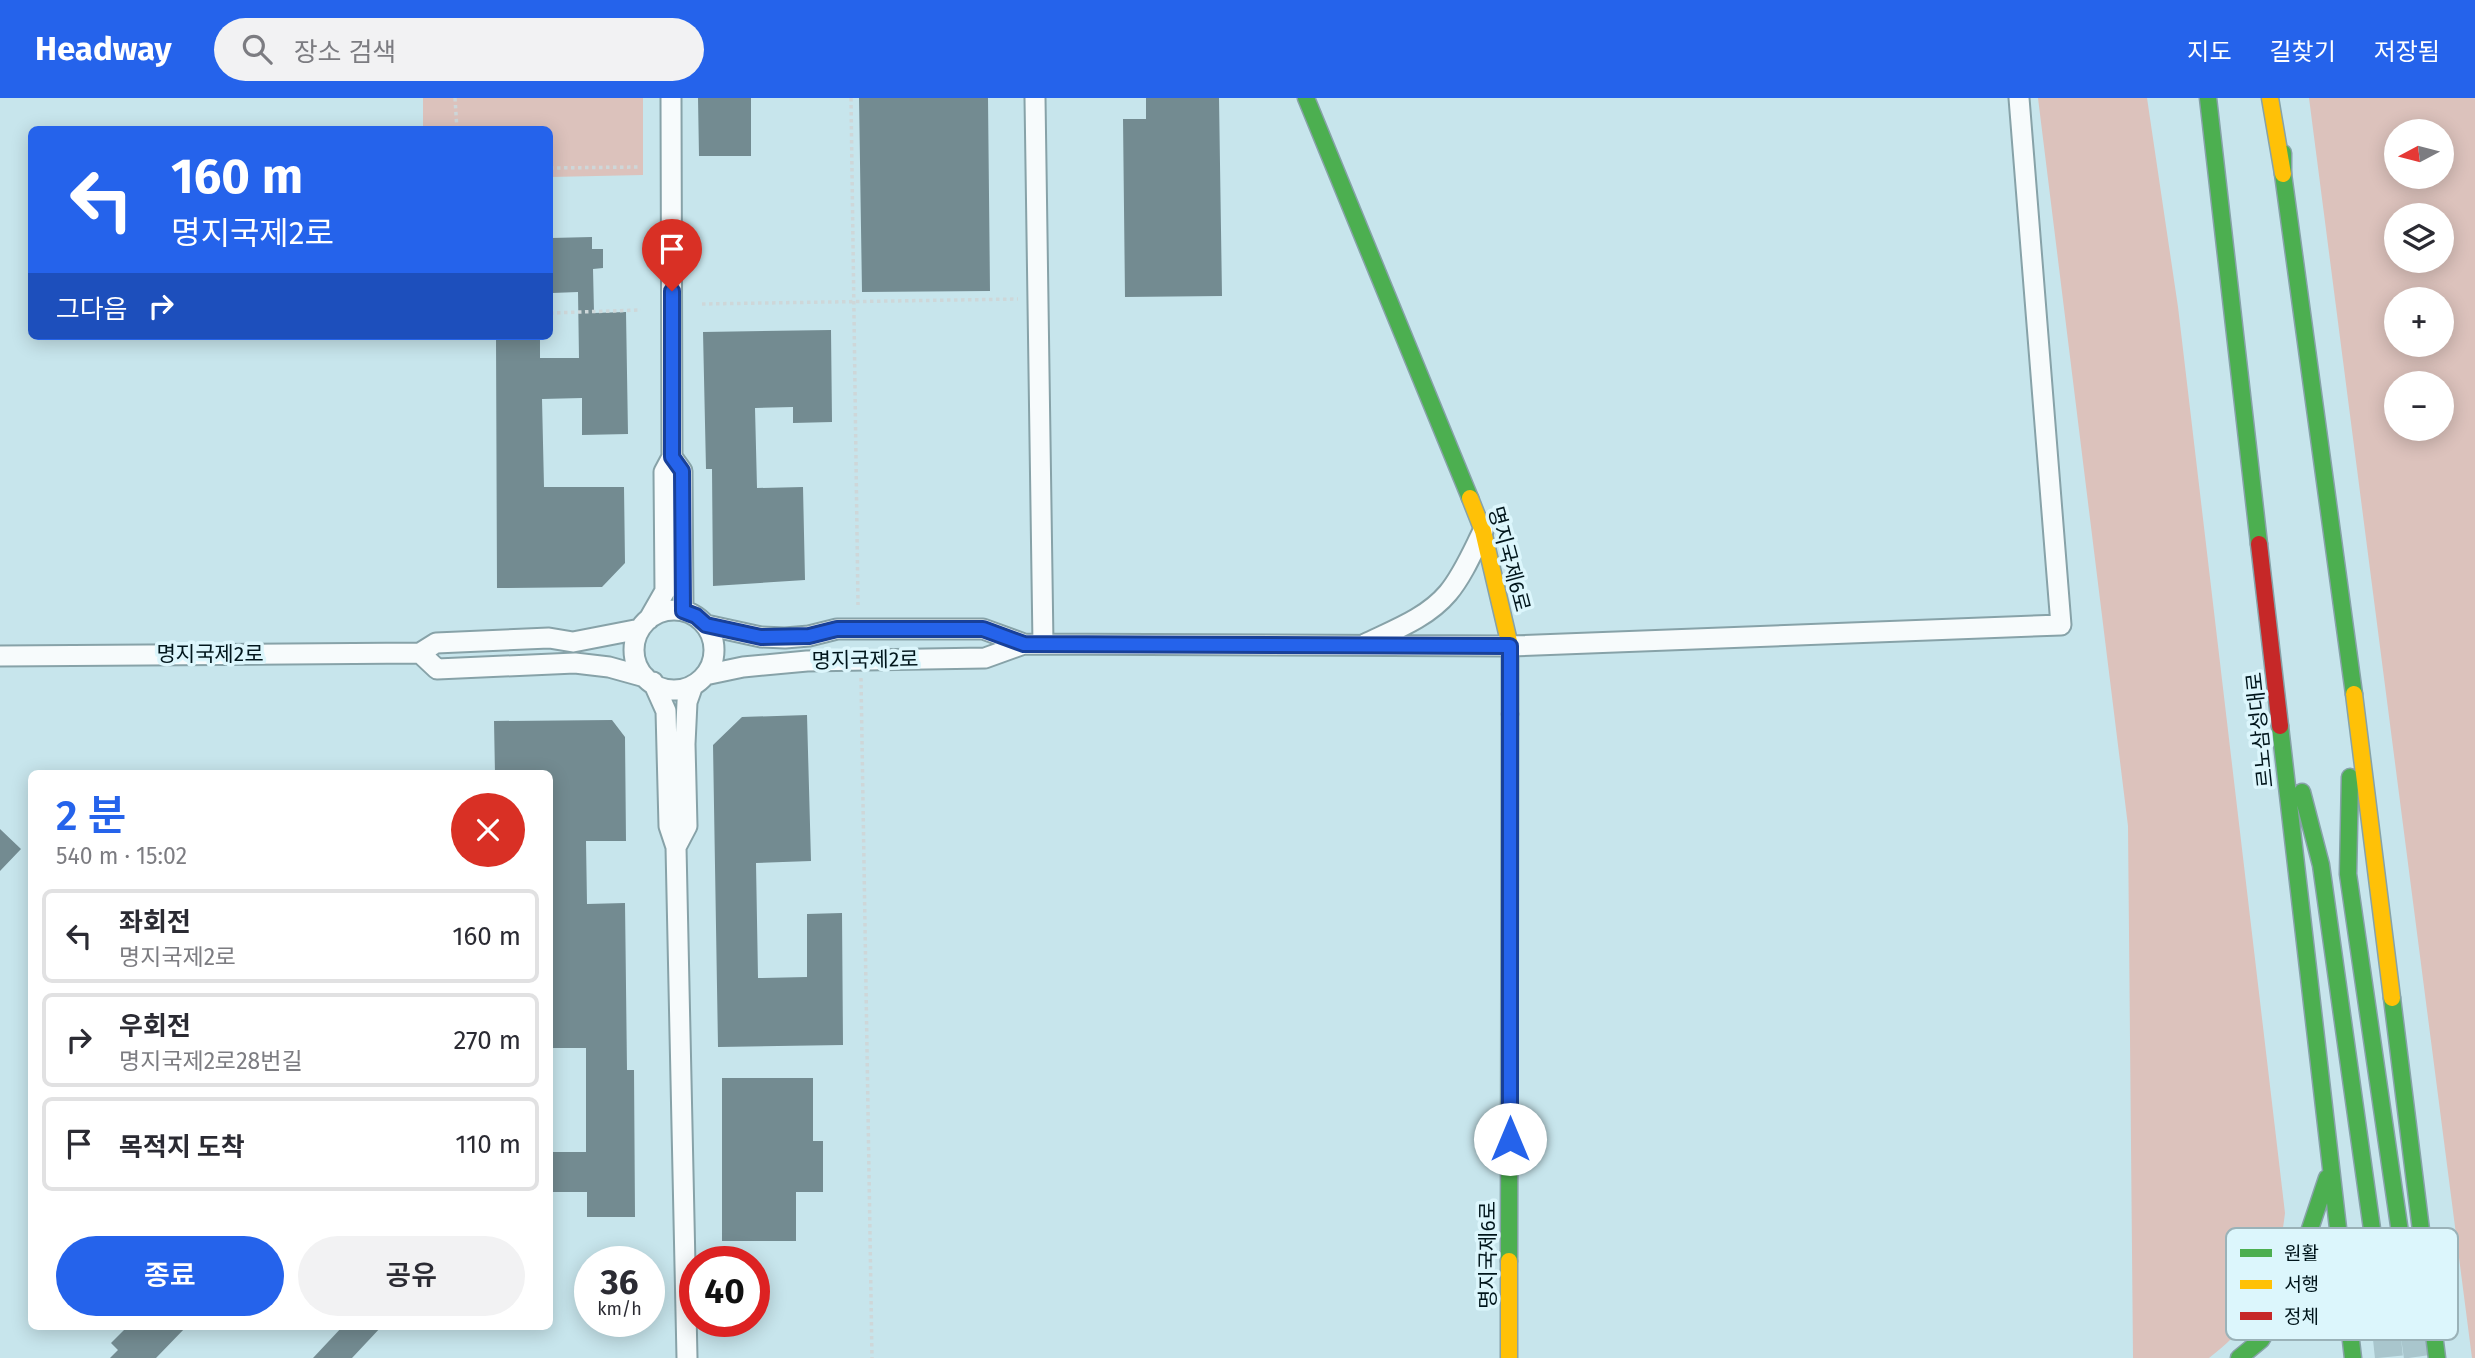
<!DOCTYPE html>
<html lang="ko">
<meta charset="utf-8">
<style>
body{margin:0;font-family:"Fira Sans","Noto Sans KR",sans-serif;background:#f2f2f3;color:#2b2b33;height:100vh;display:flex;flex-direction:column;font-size:26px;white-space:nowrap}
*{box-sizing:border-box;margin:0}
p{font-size:23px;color:#7c7c81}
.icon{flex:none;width:38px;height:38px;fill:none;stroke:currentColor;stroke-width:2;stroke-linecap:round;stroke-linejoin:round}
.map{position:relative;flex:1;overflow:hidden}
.side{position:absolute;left:28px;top:672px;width:525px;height:560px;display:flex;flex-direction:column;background:#fff;border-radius:10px;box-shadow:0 4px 18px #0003}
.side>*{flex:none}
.top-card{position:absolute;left:28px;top:28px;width:525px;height:214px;border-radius:10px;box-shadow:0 4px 18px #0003;background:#2563eb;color:#fff;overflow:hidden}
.needle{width:46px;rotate:263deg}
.tools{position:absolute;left:2384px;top:21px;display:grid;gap:14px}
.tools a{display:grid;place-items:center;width:70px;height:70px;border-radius:50%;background:#fff;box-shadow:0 4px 18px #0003;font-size:35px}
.speed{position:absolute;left:574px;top:1148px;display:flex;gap:14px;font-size:35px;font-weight:700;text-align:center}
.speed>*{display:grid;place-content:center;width:91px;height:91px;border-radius:50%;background:#fff;box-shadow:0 4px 18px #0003;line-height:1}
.speed small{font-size:18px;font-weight:400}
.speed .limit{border:10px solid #d22;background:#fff;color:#111}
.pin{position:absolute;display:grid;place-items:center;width:60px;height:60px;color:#fff;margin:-72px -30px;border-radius:50% 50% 50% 0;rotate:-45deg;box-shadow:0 0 7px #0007}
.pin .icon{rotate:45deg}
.me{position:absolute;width:77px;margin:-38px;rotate:0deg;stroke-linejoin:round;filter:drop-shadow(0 0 5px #0008)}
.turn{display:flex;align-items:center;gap:24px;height:147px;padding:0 28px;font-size:32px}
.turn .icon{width:91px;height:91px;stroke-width:2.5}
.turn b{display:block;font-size:49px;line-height:60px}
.then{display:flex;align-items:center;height:66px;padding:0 28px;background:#0003;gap:14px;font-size:26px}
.round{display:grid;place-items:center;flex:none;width:74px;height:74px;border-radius:37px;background:#f2f2f3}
.head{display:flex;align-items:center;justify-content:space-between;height:119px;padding:0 28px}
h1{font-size:42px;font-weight:600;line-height:52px;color:#2563eb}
.cta{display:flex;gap:14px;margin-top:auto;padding:14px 28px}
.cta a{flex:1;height:80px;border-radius:42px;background:#2563eb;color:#fff;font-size:28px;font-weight:600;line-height:80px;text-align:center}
.cta a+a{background:#f2f2f3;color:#2b2b33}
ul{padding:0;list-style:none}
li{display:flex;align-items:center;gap:21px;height:94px;margin:0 14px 10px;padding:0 14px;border:4px solid #e1e1e2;border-radius:10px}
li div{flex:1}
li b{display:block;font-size:26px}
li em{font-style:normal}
header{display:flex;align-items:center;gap:42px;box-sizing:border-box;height:98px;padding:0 35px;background:#2563eb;color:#fff}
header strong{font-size:33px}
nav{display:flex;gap:38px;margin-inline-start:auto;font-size:24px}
.search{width:490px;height:63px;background:#f2f2f3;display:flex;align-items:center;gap:18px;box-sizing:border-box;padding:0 24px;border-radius:38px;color:#7c7c81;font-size:26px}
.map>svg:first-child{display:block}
</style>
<header>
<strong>Headway</strong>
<div class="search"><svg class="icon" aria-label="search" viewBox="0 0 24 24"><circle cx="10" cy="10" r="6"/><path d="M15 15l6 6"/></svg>장소 검색</div>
<nav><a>지도</a><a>길찾기</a><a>저장됨</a></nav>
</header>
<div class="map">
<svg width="2475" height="1260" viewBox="0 0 2475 1260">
<rect width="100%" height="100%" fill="#c7e5ec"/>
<path fill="#dcc2bc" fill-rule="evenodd" d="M423,0H643V77L550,79V32L423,31Z
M2038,0H2147L2178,209L2285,1115C2278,1175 2259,1223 2209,1260H2133L2128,728Z
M2309,0H2475V1260H2472ZM2396,33H2441V79H2396ZM2396,117H2441V163H2396ZM2396,201H2441V247H2396ZM2396,285H2441V331H2396Z"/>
<path fill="#738b91" d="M698,0H751V58H699Z
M859,0H988L990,193L862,194Z
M1146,0H1219L1222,198L1125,199L1123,21H1146Z
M592,139V151H603V170L593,171L594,215L626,214L628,336L582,337V300L542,301L544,389H624L625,465L602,489L497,490L496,238H540V260H579L578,194L552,195L551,140Z
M831,232L832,324L793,325V309L755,310L757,390L803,389L805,482L713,488L712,371H706L703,234Z
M807,617L811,763L756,765L758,880L807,879V816L842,815L843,947L718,949L713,647L742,619Z
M612,622L625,639L626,743H586L587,806L625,805L627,972H634L635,1119H587V1094H550V1054H586V950H550V676H495L494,623Z
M0,731L21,751L0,773Z
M722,980H813V1043H823V1094H796V1143H722Z
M128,1228H187L156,1260H110L118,1252L111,1245Z
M343,1228H382L352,1260H313Z"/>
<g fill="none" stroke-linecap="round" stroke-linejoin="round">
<path stroke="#a9c6cd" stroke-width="28" stroke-dasharray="28 14" stroke-linecap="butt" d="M2386,1231L2389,1260
M2414,1231L2418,1260"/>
<defs>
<path id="street" d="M671,0L672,359
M1035,0L1043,546
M634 552a40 40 0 1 1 80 0a40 40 0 1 1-80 0Z
M649,521L665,493L664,374L672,359L682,373L683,513
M640,531L573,544L549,540L436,545L420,555L437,571L575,565L609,569L645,579
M1024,546L1510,548L2061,527L2019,0
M1365,546C1394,532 1427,520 1448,495C1463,477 1473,453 1483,433
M0,558L420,555
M705,577L743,569L807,563L985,560L1024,546L983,531H837L809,538L785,540L761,539L706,527
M653,584L666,613L669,728L676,749L687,728L685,646L687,604L693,587
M676,749L687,1260"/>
<path id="fast" d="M1306,0L1470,400
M2208,0L2259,446
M2283,55V76L2354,596
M2280,628L2353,1260
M2350,679L2348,776L2414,1231
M2302,694L2321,767L2386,1231
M2392,900L2437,1260
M1509,1163L1510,616
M2239,1260L2261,1242L2287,1200L2327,1080"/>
<path id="slow" d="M2270,0L2283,76
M1470,400L1483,433L1510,548V616
M2354,596L2392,900
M1509,1260V1163"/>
<path id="jam" d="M2259,446L2280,628"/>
</defs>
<use href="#street" stroke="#87a2a8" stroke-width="23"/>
<use href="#fast" stroke="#87a2a8" stroke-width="19"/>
<use href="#slow" stroke="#87a2a8" stroke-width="19"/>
<use href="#jam" stroke="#87a2a8" stroke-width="19"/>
<path stroke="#ced7d9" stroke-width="3.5" stroke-dasharray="3.5 3.5" stroke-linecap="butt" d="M455,0L457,32
M851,0L858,507
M550,70L639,69
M702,206L1018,201
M550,215L641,212
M861,580L872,1260"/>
<use href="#street" stroke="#f7fbfc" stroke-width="19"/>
<use href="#fast" stroke="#4caf50" stroke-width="16"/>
<use href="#slow" stroke="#ffc107" stroke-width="16"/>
<use href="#jam" stroke="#c62828" stroke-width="16"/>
</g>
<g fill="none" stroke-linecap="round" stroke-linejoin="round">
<defs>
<path id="route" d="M672,193V359L682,373L683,513L696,518L706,527L761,539L809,538L837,531H983L1024,546L1510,548V1041"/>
</defs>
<use href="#route" stroke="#184099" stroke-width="18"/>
<use href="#route" stroke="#2563eb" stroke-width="12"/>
</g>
<g text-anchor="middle" stroke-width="7" stroke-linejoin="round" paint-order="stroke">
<g font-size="21" fill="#00151b" stroke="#dcf6fc">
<text transform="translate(1509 461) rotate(75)" y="7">명지국제6로</text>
<text x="210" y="563">명지국제2로</text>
<text transform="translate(865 562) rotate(-1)" y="7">명지국제2로</text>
<text transform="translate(2260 632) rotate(-96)" y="7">르노삼성대로</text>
<text transform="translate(1488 1157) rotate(-90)" y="7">명지국제6로</text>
</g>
</g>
<rect x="2226" y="1130" width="232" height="112" rx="10" fill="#dcf6fc" stroke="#9ab2b8" stroke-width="2"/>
<rect x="2240" y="1151" width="32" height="8" fill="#4caf50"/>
<rect x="2240" y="1182" width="32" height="9" fill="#ffc107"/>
<rect x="2240" y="1214" width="32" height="8" fill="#c62828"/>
<g font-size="19" fill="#00151b">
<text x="2284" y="1162">원활</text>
<text x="2284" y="1193">서행</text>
<text x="2284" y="1225">정체</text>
</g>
</svg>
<div class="tools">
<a><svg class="needle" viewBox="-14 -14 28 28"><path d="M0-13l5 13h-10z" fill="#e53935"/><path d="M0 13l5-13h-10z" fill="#7c7c81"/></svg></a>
<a><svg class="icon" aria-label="layers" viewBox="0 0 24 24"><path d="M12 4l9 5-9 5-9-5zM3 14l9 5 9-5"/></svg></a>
<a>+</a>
<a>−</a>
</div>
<div class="speed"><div>36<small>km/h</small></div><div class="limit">40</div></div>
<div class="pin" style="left:672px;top:193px;background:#d93025"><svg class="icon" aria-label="arrive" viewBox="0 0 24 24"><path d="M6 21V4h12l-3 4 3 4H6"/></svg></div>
<svg class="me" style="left:1510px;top:1041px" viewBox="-20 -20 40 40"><circle r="19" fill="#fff"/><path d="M0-13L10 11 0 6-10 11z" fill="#2563eb"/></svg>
<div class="top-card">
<div class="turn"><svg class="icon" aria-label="left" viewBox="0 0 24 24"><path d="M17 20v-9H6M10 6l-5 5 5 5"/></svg><div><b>160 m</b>명지국제2로</div></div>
<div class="then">그다음<svg class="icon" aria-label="right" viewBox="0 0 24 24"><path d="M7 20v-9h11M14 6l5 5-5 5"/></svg></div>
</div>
<section class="side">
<div class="head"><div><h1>2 분</h1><p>540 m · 15:02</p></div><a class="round" style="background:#d93025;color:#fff"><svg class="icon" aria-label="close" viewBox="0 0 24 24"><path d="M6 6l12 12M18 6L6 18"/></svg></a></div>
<ul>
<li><svg class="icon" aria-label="left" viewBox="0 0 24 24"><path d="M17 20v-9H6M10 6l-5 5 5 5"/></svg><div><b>좌회전</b><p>명지국제2로</p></div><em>160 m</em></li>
<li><svg class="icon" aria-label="right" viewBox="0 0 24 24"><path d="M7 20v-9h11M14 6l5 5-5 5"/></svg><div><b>우회전</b><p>명지국제2로28번길</p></div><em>270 m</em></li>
<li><svg class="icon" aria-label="arrive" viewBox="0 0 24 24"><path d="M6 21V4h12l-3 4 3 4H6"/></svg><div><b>목적지 도착</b></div><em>110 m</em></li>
</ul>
<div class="cta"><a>종료</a><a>공유</a></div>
</section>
</div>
